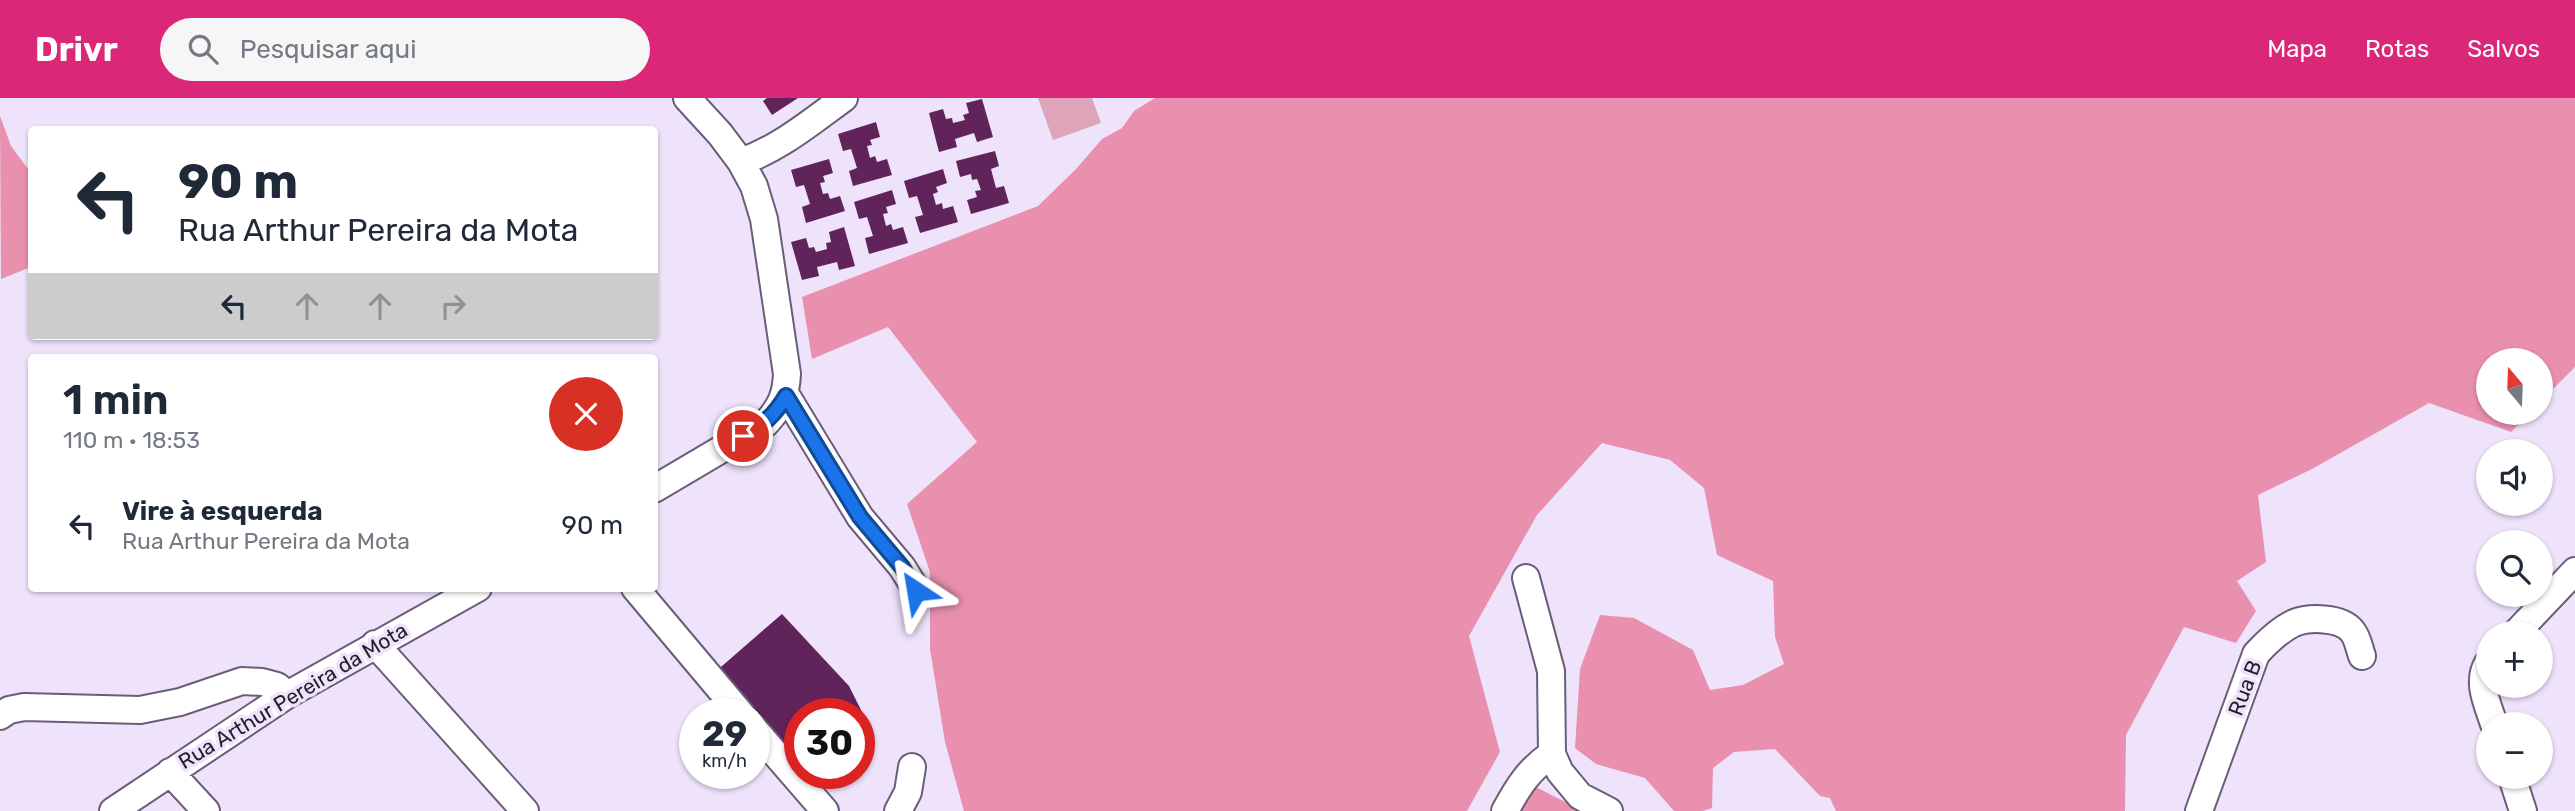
<!DOCTYPE html>
<html lang="pt">
<meta charset="utf-8">
<style>
body{margin:0;font-family:Rubik,sans-serif;background:#f6f6f7;color:#1f2937;height:100vh;display:flex;flex-direction:column;font-size:26px;white-space:nowrap}
*{box-sizing:border-box;margin:0}
p{font-size:23px;color:#747a83}
.icon{flex:none;width:38px;height:38px;fill:none;stroke:currentColor;stroke-width:2;stroke-linecap:round;stroke-linejoin:round}
.map{position:relative;flex:1;overflow:hidden}
.side{position:absolute;left:28px;top:256px;width:630px;height:238px;display:flex;flex-direction:column;background:#fff;border-radius:7px;box-shadow:0 2px 5px #0004}
.side>*{flex:none}
.guide{position:absolute;left:28px;top:28px;width:630px;height:214px;border-radius:7px;box-shadow:0 2px 5px #0004;background:#fff;color:#1f2937;overflow:hidden}
.needle{width:46px;rotate:341deg}
.buttons{position:absolute;left:2476px;top:250px;display:grid;gap:14px}
.buttons a{display:grid;place-items:center;width:77px;height:77px;border-radius:50%;background:#fff;box-shadow:0 2px 5px #0004;font-size:35px}
.speed{position:absolute;left:679px;top:600px;display:flex;gap:14px;font-size:35px;font-weight:700;text-align:center}
.speed>*{display:grid;place-content:center;width:91px;height:91px;border-radius:50%;background:#fff;box-shadow:0 2px 5px #0004;line-height:1}
.speed small{font-size:18px;font-weight:400}
.speed .limit{border:10px solid #d22;background:#fff;color:#111}
.pin{position:absolute;display:grid;place-items:center;width:60px;height:60px;color:#fff;margin:-30px;border:4px solid #fff;border-radius:50%;box-shadow:0 2px 7px #0007}
.me{position:absolute;width:77px;margin:-38px;rotate:327deg;stroke-linejoin:round;filter:drop-shadow(0 0 5px #0008)}
.turn{display:flex;align-items:center;gap:24px;height:147px;padding:0 35px;font-size:32px}
.turn .icon{width:91px;height:91px;stroke-width:2.5}
.turn b{display:block;font-size:49px;line-height:60px}
.lanes{display:flex;align-items:center;height:66px;padding:0 35px;background:#0003;justify-content:center;gap:35px;direction:ltr}
.lanes .off{opacity:.35}
.round{display:grid;place-items:center;flex:none;width:74px;height:74px;border-radius:37px;background:#f6f6f7}
.head{display:flex;align-items:center;justify-content:space-between;height:119px;padding:0 35px}
h1{font-size:42px;font-weight:600;line-height:52px}
ul{padding:0;list-style:none}
li{display:flex;align-items:center;gap:21px;height:105px;padding:0 35px}
li div{flex:1}
li b{display:block;font-size:26px}
li em{font-style:normal}
header{display:flex;align-items:center;gap:42px;box-sizing:border-box;height:98px;padding:0 35px;background:#db2777;color:#fff}
header strong{font-size:33px}
nav{display:flex;gap:38px;margin-inline-start:auto;font-size:24px}
.search{width:490px;height:63px;background:#f6f6f7;display:flex;align-items:center;gap:18px;box-sizing:border-box;padding:0 24px;border-radius:38px;color:#747a83;font-size:26px}
.map>svg:first-child{display:block}
</style>
<header>
<strong>Drivr</strong>
<div class="search"><svg class="icon" aria-label="search" viewBox="0 0 24 24"><circle cx="10" cy="10" r="6"/><path d="M15 15l6 6"/></svg>Pesquisar aqui</div>
<nav><a>Mapa</a><a>Rotas</a><a>Salvos</a></nav>
</header>
<div class="map">
<svg width="2575" height="713" viewBox="0 0 2575 713">
<rect width="100%" height="100%" fill="#efe3fc"/>
<path fill="#dea4b7" d="M1038,0H1092L1101,25L1053,42Z"/>
<path fill="#e990af" d="M1155,0H2575V269L2541,303V262H2488V315H2530L2511,334L2429,305L2312,371L2258,397L2266,464L2237,483L2256,513L2236,545L2184,529L2126,637L2125,713H1836L1830,700L1820,698L1775,651L1734,654L1713,670L1712,710L1703,713H1674L1645,680L1596,666L1575,650L1580,571L1600,517L1634,520L1693,552L1710,592L1743,587L1784,566L1775,539L1773,483L1717,457L1704,390L1670,362L1602,345L1537,417L1469,538L1500,654L1467,713H964L945,644L930,551V474L907,406L977,344L888,229L812,261L802,199L1038,108L1076,71L1102,41L1122,30L1134,13Z
M0,18L11,48L31,75V169L1,181Z
M1530,686L1583,713H1511Z"/>
<path fill="#60235a" d="M767,0H798L772,17L763,3Z
M982,1L993,39L977,44L974,35L955,41L957,49L939,54L929,15L943,11L946,21L952,20L953,25L965,22L963,17L969,15L966,5Z
M876,24L880,39L870,42L872,47L867,48L870,60L875,58L877,64L887,61L892,77L853,88L849,73L857,70L851,51L843,53L838,36Z
M995,53L999,68L991,71L996,90L1004,88L1009,105L971,116L967,102L977,99L975,93L981,92L977,81L972,82L971,76L960,79L956,63Z
M829,61L833,75L823,78L825,84L820,85L823,96L828,95L830,101L840,98L845,113L806,125L802,109L810,106L804,87L796,89L791,72Z
M943,71L947,85L936,89L938,94L933,96L936,107L942,105L943,111L953,108L958,124L920,135L915,119L923,117L917,98L909,100L904,83Z
M892,92L896,106L886,109L888,115L883,116L886,128L891,126L893,132L903,129L908,145L869,156L865,140L873,138L867,119L859,121L854,104Z
M844,129L855,168L839,172L837,164L817,169L819,178L802,182L791,144L806,140L809,150L814,149L816,154L827,151L826,145L831,144L829,134Z
M782,516L849,588L874,638L859,652V616H800V669L754,619V616H752L714,575Z
M806,676H834L819,690Z"/>
<g fill="none" stroke-linecap="round" stroke-linejoin="round">
<defs>
<path id="minor" d="M741,64C780,50 811,24 844,0
M786,297L860,419L902,469L917,493
M654,391L766,325C781,309 786,297 787,276L764,121L754,88L741,64L720,36L687,0
M1526,480L1551,573L1552,656L1560,674L1580,698L1609,713
M635,490L741,616
M2515,536L2575,473
M375,546L525,713
M2488,565C2476,584 2488,607 2494,626
M0,618L9,612L24,609L140,612L180,604L242,583L262,584L277,588L287,597
M754,631L825,713
M170,674L206,713
M2512,679L2523,713
M113,713L287,597L478,490
M898,713L908,694L912,669
M1505,713C1518,689 1529,671 1552,656
M2199,713L2256,556C2267,544 2279,532 2294,525C2309,519 2341,519 2352,533C2358,540 2359,550 2362,558"/>
</defs>
<use href="#minor" stroke="#6a5d78" stroke-width="30"/>
<use href="#minor" stroke="#fff" stroke-width="26"/>
</g>
<g fill="none" stroke-linecap="round" stroke-linejoin="round">
<defs>
<path id="route" d="M743,338C763,327 775,317 786,298L860,419L902,469L916,493"/>
</defs>
<use href="#route" stroke="#114b97" stroke-width="18"/>
<use href="#route" stroke="#1a73e8" stroke-width="12"/>
</g>
<g text-anchor="middle" stroke-width="7" stroke-linejoin="round" paint-order="stroke">
<g font-size="21" fill="#231e29" stroke="#efe3fc">
<text transform="translate(2245 590) rotate(-69)" y="7">Rua B</text>
<text transform="translate(293 598) rotate(-31)" y="7">Rua Arthur Pereira da Mota</text>
</g>
</g>
</svg>
<div class="buttons">
<a><svg class="needle" viewBox="-14 -14 28 28"><path d="M0-13l5 13h-10z" fill="#e53935"/><path d="M0 13l5-13h-10z" fill="#747a83"/></svg></a>
<a><svg class="icon" aria-label="sound" viewBox="0 0 24 24"><path d="M4 9h4l5-4v14l-5-4H4zM17 9q2 3 0 6"/></svg></a>
<a><svg class="icon" aria-label="search" viewBox="0 0 24 24"><circle cx="10" cy="10" r="6"/><path d="M15 15l6 6"/></svg></a>
<a>+</a>
<a>−</a>
</div>
<div class="speed"><div>29<small>km/h</small></div><div class="limit">30</div></div>
<div class="pin" style="left:743px;top:338px;background:#d93025"><svg class="icon" aria-label="arrive" viewBox="0 0 24 24"><path d="M6 21V4h12l-3 4 3 4H6"/></svg></div>
<svg class="me" style="left:916px;top:493px" viewBox="-20 -20 40 40"><path d="M0-17L14 15 0 8-14 15z" fill="#1a73e8" stroke="#fff" stroke-width="4"/></svg>
<div class="guide">
<div class="turn"><svg class="icon" aria-label="left" viewBox="0 0 24 24"><path d="M17 20v-9H6M10 6l-5 5 5 5"/></svg><div><b>90 m</b>Rua Arthur Pereira da Mota</div></div>
<div class="lanes"><svg class="icon" aria-label="left" viewBox="0 0 24 24"><path d="M17 20v-9H6M10 6l-5 5 5 5"/></svg><svg class="icon off" aria-label="ahead" viewBox="0 0 24 24"><path d="M12 20V5M6 11l6-6 6 6"/></svg><svg class="icon off" aria-label="ahead" viewBox="0 0 24 24"><path d="M12 20V5M6 11l6-6 6 6"/></svg><svg class="icon off" aria-label="right" viewBox="0 0 24 24"><path d="M7 20v-9h11M14 6l5 5-5 5"/></svg></div>
</div>
<section class="side">
<div class="head"><div><h1>1 min</h1><p>110 m · 18:53</p></div><a class="round" style="background:#d93025;color:#fff"><svg class="icon" aria-label="close" viewBox="0 0 24 24"><path d="M6 6l12 12M18 6L6 18"/></svg></a></div>
<ul>
<li><svg class="icon" aria-label="left" viewBox="0 0 24 24"><path d="M17 20v-9H6M10 6l-5 5 5 5"/></svg><div><b>Vire à esquerda</b><p>Rua Arthur Pereira da Mota</p></div><em>90 m</em></li>
</ul>
</section>
</div>
